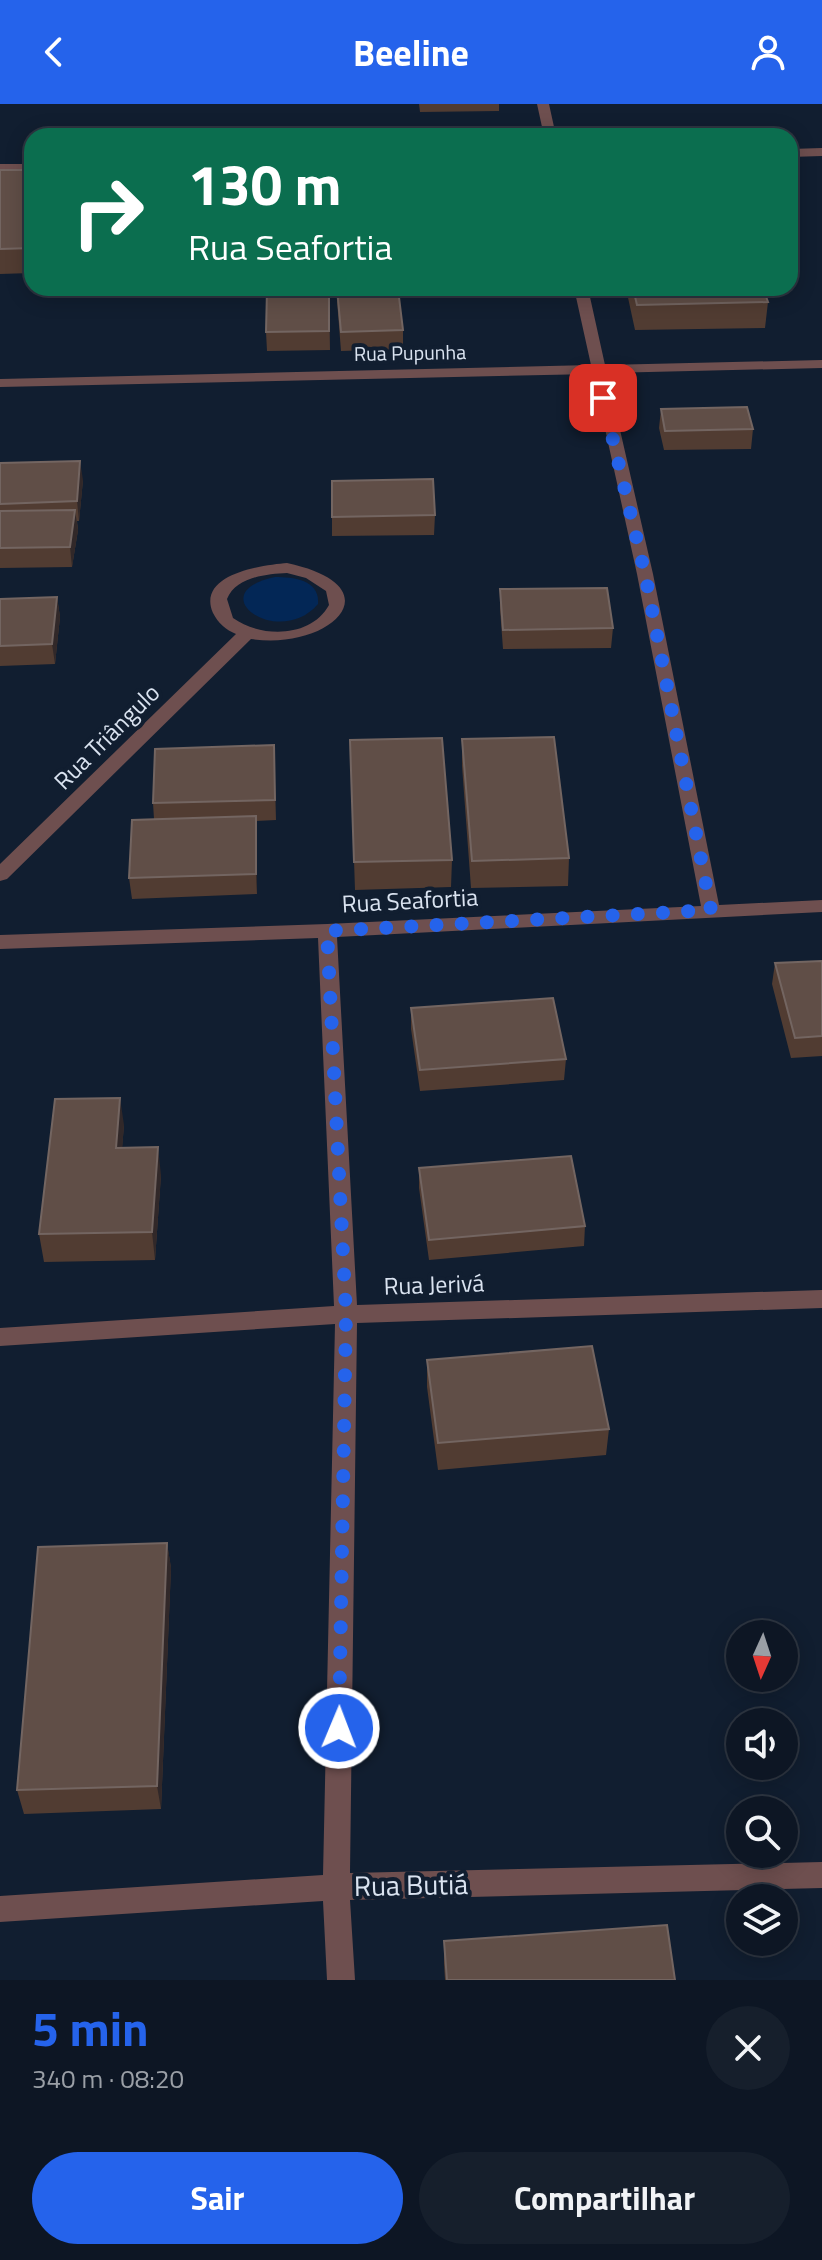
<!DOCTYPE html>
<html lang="pt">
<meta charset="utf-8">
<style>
body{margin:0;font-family:"Titillium Web",sans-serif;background:#161f2c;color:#f1f3f6;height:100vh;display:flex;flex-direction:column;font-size:30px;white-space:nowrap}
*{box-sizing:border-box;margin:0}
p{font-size:26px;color:#9a9fa6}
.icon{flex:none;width:44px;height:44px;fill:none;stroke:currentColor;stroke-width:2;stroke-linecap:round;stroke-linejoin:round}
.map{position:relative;height:1876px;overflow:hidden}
.drawer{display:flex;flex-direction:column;background:#0d1624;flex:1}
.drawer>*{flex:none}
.top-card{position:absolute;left:24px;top:24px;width:774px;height:168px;border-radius:24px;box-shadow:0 4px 20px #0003,0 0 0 2px #2d3541;background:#0b6e4f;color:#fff;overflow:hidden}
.needle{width:52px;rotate:183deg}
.controls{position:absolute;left:726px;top:1516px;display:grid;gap:16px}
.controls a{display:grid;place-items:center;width:72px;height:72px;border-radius:50%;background:#0d1624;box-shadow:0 4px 20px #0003,0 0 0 2px #2d3541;font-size:40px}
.pin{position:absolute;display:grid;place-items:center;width:68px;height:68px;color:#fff;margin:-34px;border-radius:16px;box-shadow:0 4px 12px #0006}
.me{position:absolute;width:88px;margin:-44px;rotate:1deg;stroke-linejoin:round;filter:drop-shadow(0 0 6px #0008)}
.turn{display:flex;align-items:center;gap:28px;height:168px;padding:0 32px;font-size:36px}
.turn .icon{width:104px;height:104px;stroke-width:2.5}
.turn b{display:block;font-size:56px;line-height:68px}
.round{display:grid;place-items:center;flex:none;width:84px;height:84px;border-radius:42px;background:#161f2c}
.headline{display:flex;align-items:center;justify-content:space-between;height:136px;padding:0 32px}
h1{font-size:48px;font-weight:700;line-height:60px;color:#2563eb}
.cta{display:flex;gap:16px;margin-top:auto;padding:16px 32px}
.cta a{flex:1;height:92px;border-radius:48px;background:#2563eb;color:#fff;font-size:32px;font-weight:700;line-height:92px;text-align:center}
.cta a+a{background:#161f2c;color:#f1f3f6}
header{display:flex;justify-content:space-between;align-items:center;height:104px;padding:0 32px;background:#2563eb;color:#fff;font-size:36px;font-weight:700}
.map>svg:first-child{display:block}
</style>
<header><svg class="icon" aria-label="back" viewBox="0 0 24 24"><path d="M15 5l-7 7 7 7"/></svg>Beeline<svg class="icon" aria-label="person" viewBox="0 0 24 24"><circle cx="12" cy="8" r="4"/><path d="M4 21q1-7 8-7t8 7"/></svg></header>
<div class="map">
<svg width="822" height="1876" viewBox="0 0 822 1876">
<rect width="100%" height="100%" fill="#111e30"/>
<path fill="#032756" d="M275,473C294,473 320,476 318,500C279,546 199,489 275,473Z"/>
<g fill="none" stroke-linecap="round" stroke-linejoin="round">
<path fill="#6e4f4f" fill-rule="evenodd" d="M537,0H549L556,32H544Z
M822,44V52L790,53V45Z
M0,60H32V68H0Z
M574,184H588L605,261L822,256V264L607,269L653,470L719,801L822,796V808L337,833L357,1201L822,1186V1204L357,1219L350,1769L822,1758V1784L350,1796L355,1876H327L323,1797L0,1818V1792L323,1771L335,1220L0,1242V1224L334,1202L318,834L0,845V831L327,820L701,802L637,470L593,270L0,283V275L591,261Z
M287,459C398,483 329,547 251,535L7,775L0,777V760L236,530C226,526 218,519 213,509C196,470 263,461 287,459ZM287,469L306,474L326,487L329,501C311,534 261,534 233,514L227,495C236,473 266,470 287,469Z"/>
</g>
<path fill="#513c32" d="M419,0H499V7L420,8Z
M0,66H32V169L0,170Z
M336,184H362V186L403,226V245L341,247Z
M627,184H763L768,198L765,224L635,226L627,189Z
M329,185L330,246L267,247L266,228Z
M661,305L753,325L751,345L664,346L659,324Z
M0,359L83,376L79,417H77L78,426L72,463L0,464Z
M332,377L435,411L434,431L332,432Z
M500,485L613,524L611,544L503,545L500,505Z
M57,493L60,513L55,560L0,562V495Z
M462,635L569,754L568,782L471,784L462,662Z
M350,636L452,756L451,783L355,786Z
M274,641L276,716L256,717L257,790L132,795L129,774L154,715L153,699Z
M822,857V952L791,954L772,880L775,859Z
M411,904L566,955L564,976L420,987L411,925Z
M124,1021L122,1044L161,1071L155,1156L44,1158L39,1130Z
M419,1064L585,1122L584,1142L429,1156L419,1084Z
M427,1256L609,1325L606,1351L438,1366L427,1283Z
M167,1439L171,1464L161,1705L24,1710L17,1686Z
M444,1837L675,1876H445L444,1860Z"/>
<path fill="#312829" d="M80,357L83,376L79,417L77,397Z
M75,406L78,426L72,463L70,443Z
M57,493L60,513L55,560L52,540Z
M256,712L257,732V790L256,770Z
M120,994L124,1021L120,1072L116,1044Z
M158,1043L161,1071L155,1156L152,1128Z
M167,1439L171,1464L161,1705L157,1682Z"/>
<path fill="#604e47" stroke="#736561" stroke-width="2" d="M0,66H32V144L0,145Z
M337,184H362V186L398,185L403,226L341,228Z
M633,184H763L768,198L637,201Z
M329,185V227L266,228L267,186Z
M747,303L753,325L665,327L661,305Z
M80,357L77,397L0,400V359Z
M433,375L435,411L332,413V377Z
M75,406L70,443L0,444V407Z
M607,484L613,524L503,526L500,485Z
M57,493L52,540L0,542V495Z
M554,633L569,754L472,757L462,635Z
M442,634L452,756L354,758L350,636Z
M274,641L275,696L153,699L155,645Z
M256,712V770L129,774L132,716Z
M822,857V932L795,934L775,859Z
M553,894L566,955L420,966L411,904Z
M120,994L116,1044L158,1043L152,1128L39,1130L55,995Z
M571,1052L585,1122L429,1136L419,1064Z
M592,1242L609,1325L438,1339L427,1256Z
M167,1439L157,1682L17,1686L38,1443Z
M667,1821L675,1876H447L444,1837Z"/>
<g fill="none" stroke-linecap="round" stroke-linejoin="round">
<path stroke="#2563eb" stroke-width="14" stroke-dasharray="0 25.2" d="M339,1624L346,1210L327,827L711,806L645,470L603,294"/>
</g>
<g text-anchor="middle" stroke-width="8" stroke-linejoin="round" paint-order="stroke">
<g font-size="20" fill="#dae3f0" stroke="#111e30">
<text transform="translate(410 249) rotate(-1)" y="7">Rua Pupunha</text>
</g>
<g font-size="24" fill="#dae3f0" stroke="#111e30">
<text transform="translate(107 633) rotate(-45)" y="8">Rua Triângulo</text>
<text transform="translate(410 797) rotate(-3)" y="8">Rua Seafortia</text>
<text transform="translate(434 1181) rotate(-2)" y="8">Rua Jerivá</text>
</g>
<g font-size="28" fill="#dae3f0" stroke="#111e30">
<text transform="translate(411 1781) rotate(-1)" y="10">Rua Butiá</text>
</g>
</g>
</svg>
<div class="controls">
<a><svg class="needle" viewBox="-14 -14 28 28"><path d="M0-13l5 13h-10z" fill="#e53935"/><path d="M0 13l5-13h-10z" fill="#9a9fa6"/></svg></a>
<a><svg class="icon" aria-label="sound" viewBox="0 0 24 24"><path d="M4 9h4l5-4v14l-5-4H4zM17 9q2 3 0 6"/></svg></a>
<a><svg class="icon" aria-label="search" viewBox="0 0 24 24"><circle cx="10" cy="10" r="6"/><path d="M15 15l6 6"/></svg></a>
<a><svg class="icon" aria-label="layers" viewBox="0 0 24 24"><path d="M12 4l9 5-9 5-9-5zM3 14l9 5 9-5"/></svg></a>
</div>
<div class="pin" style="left:603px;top:294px;background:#d93025"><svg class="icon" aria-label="arrive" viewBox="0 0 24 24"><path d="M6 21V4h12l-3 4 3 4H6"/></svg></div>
<svg class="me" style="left:339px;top:1624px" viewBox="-20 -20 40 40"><circle r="17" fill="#2563eb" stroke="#fff" stroke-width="3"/><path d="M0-11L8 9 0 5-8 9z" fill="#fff"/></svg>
<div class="top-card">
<div class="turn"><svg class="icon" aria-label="right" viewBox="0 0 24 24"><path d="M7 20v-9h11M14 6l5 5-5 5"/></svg><div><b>130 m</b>Rua Seafortia</div></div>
</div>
</div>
<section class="drawer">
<div class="headline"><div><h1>5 min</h1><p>340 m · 08:20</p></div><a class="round"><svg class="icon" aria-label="close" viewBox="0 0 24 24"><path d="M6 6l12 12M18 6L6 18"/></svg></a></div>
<div class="cta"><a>Sair</a><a>Compartilhar</a></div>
</section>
